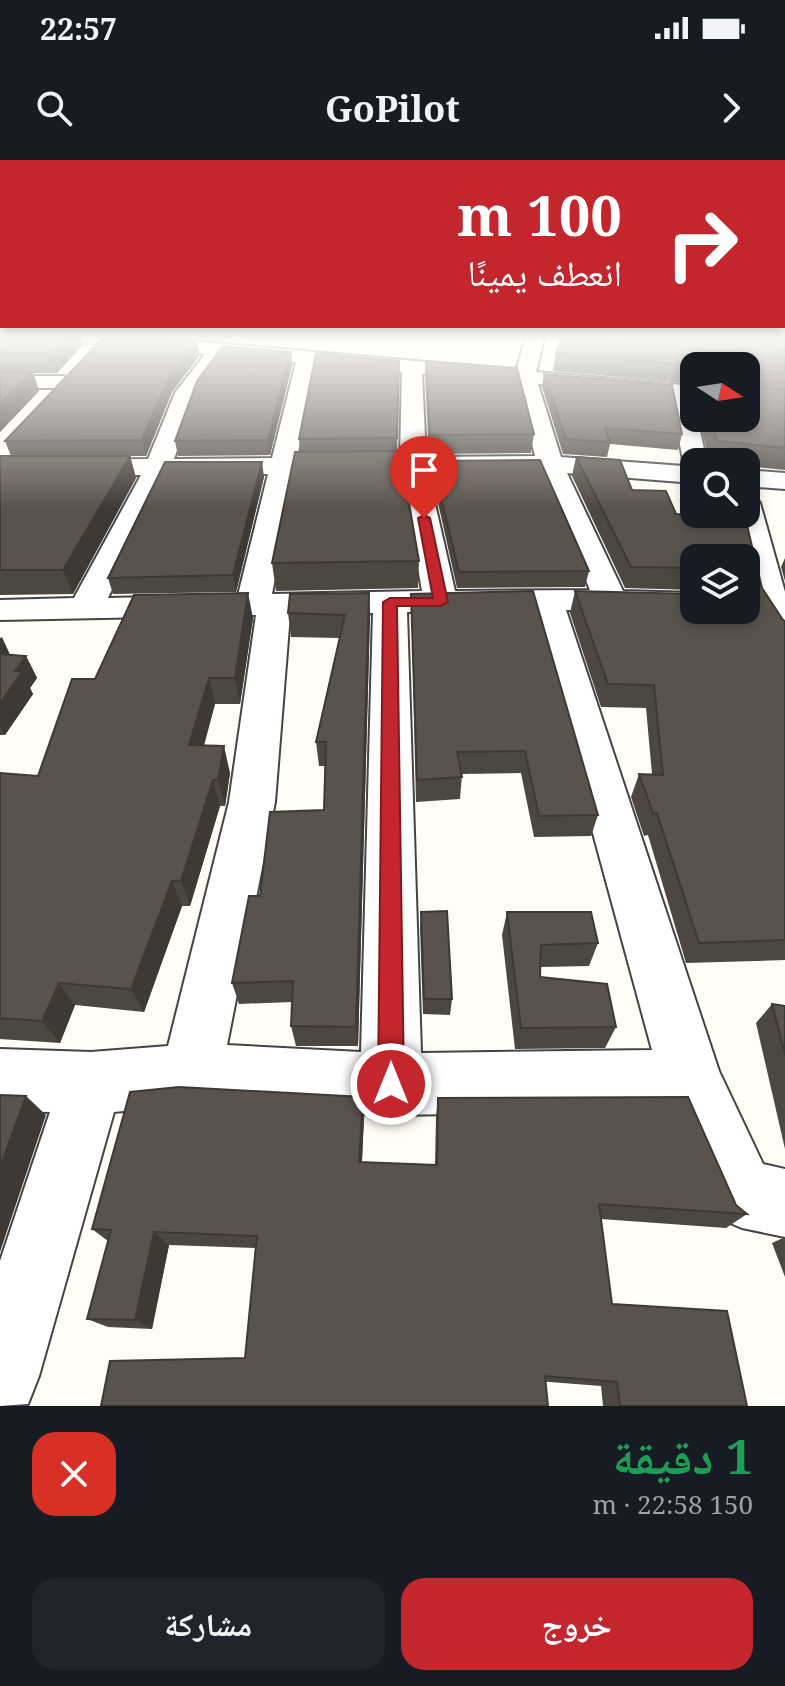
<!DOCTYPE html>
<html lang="ar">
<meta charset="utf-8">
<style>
body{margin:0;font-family:"Noto Serif","Noto Naskh Arabic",serif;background:#20242c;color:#f1f3f6;direction:rtl;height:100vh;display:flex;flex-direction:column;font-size:30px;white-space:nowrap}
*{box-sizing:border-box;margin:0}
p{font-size:26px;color:#9ea1a6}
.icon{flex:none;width:44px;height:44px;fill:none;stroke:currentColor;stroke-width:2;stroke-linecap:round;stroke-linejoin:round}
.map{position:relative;height:1246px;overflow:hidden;direction:ltr}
.drawer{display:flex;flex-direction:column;background:#171b24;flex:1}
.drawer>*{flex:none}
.hud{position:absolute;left:0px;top:0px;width:786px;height:168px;box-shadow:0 4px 12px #0003;direction:rtl;background:#c4262e;color:#fff;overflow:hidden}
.needle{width:52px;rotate:102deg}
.tools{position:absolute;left:680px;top:192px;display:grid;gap:16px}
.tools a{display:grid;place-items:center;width:80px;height:80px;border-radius:16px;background:#171b24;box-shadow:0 4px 12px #0003;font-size:40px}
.pin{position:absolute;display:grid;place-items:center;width:68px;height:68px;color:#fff;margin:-82px -34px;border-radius:50% 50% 50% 0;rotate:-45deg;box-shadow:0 0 8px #0007}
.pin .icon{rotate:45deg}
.me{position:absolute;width:88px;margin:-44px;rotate:0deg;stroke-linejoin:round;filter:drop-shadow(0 0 6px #0008)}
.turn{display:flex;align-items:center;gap:28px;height:168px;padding:0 32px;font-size:36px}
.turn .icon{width:104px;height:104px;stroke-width:2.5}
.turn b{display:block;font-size:56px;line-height:68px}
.round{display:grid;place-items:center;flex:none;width:84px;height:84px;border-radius:24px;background:#20242c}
.overview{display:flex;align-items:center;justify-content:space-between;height:136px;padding:0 32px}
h1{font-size:48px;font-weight:700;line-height:60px;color:#1e9e55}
.cta{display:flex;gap:16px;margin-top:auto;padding:16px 32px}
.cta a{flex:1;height:92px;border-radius:24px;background:#c4262e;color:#fff;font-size:32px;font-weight:700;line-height:92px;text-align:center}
.cta a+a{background:#20242c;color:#f1f3f6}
.status{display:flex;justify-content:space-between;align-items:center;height:56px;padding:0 40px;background:#171b24;direction:ltr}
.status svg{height:22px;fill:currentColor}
header{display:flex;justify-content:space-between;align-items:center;height:104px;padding:0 32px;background:#171b24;font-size:36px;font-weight:700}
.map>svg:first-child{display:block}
</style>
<div class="status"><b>22:57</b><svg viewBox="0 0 49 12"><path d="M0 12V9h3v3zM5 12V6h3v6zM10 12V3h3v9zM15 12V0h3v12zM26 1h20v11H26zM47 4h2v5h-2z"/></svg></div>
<header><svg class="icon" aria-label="forward" viewBox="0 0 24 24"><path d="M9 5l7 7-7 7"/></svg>GoPilot<svg class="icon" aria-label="search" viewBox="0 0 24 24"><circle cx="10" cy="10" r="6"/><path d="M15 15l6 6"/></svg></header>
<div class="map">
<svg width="785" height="1246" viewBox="0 0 785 1246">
<rect width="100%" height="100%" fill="#fffdf5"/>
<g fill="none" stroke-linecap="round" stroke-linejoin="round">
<defs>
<path id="minor" d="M38,174H113L516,210L527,174H545L536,212L694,226V258H697L707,302H694V323L567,313L623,431L694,433V450H706L694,453L566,450L719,911L763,1004L785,1009V1077L742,1068L718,1058L673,951L391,955L191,944L114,952L39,1216L28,1244L0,1246V1101L50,952L0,951V889L91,892L168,886L229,642L256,455L0,460V440L74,438L141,315L0,316V300L148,299L175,233L205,194L47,179ZM224,196L296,202L272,298L174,299L197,233ZM315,204L402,212L400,297L297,298ZM422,214L517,222L535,296L426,297ZM538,224L671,236L684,306L561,297ZM540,312L590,430L455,431L428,313ZM402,313L422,431L272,434L295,314ZM167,314H268L238,435L108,438ZM532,449L652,890L421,893L407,452ZM373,453L361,892L227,885L275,642L290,454Z
M0,216H63L73,222L63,228H0Z
M746,310L785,313V329L746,326Z
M746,335L756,337L760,343L785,432V483L773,479L756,449L735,354H746Z"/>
</defs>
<use href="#minor" stroke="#444" stroke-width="4"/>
<use href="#minor" fill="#fff" fill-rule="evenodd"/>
</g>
<path fill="#4d4742" d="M0,174H80L83,185L57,213H33L39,231L0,272Z
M623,174H785V310L746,306V302L710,301L698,258H746V206H694V224L553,211L556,193L623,179Z
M197,183L199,196L172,232L146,296H116H130L136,318L73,434L0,435V296H11L5,281Z
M291,192L292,205L270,295L178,296L175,281Z
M399,201L397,291L419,401L418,428L276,431L272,403L300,292L299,279Z
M426,201L534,274L531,293L429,294L425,217Z
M544,214L682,274L678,290L610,284L607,297L563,294L542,227Z
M576,297L676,354L762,428L783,460L785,461V800L686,803L648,675L644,676L631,637L639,614H652L646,548L601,547L570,453L575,431L746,450L694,398V430L625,428L572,316Z
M432,301L589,411L585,427L457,428L432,316Z
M264,317L236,432L113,434L108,418Z
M785,398V421L781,407Z
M369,433L370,456L358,886H296L291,866L292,842L239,844L232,823L260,736L324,650L325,606H319L316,582L339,478L291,477L288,453Z
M411,434L598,655L591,676L534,677L521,613L462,614L460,639L416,642Z
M253,458L240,544H215L204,586L230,613L225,646H220L190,746H182L144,852L75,845L60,883L0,879V613L38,616L95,519Z
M0,477L10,495L26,496L37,518L30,528L33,534L5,575H0Z
M421,752L452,839L450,855L423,854L420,768Z
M507,752L598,783L589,806L541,807L540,817L616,867L605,888L515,889L502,775Z
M772,844L785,846V989L756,863Z
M363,937L364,957L362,1002L435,1005L436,957L438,938L736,1045L747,1054L726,1068L601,1059L612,1144L747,1246H603L601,1226L245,1198L255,1088L169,1085L152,1169L108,1167L87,1159L108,1081L92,1069Z
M785,1077V1117L772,1083Z"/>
<path fill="#3f3936" d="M72,174H80L83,185L57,213L51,194Z
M197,183L199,196L172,232L146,296L142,280L169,218Z
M291,192L292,205L270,295L268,280Z
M33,212L39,231L0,272V243Z
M130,296L136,318L73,434L63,410Z
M262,302L264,317L236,432L233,415Z
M248,433L253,458L240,544L235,518Z
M369,433L370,456L358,886L356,867Z
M2,477L12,499L0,516V479Z
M26,496L37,518L30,528L33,534L5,575L0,566V543L15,511Z
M209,518L215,544L196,611L189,585Z
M224,586L230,613L225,646L218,620Z
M213,620L220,646L190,746L181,721Z
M172,721L182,746L144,852L131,829Z
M59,823L75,845L60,883L42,861Z
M26,936L46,955L0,1092V1007Z
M363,937L364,957L361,1018L359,1002Z
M154,1072L169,1085L152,1169L135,1160Z"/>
<path fill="#5a524d" stroke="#3f3936" stroke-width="2" d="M0,174H72L51,194H0Z
M624,174H785V212L752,209L749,212V224L752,227L785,230V288L717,281L710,258H746V206H702L556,193L562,176L623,179Z
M106,175L197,183L169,218L142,280L5,281Z
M223,186L291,192L268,280L175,281L197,221Z
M316,193L399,201L397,278L299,279Z
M426,201L517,208L534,274L430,275Z
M0,212H33L0,243Z
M544,214L672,225L682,274L605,268L610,282L566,279Z
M400,291L419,401L272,403L295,292Z
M0,296H130L63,410H0Z
M576,297L620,300L632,330L666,331L676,354L745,357L762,428L783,460L785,461V780L699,783L657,653H653L639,614L663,615L654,525L608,524L575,431L694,434V450H746V398H694V408L631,407Z
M540,300L589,411L459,412L432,301Z
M165,302H262L233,415L108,418Z
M533,431L598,655L539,656L525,591L457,592L462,617L417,620L411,434Z
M248,433L235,518H209L189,585L224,586L218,620H213L181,721H172L131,829L59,823L42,861L0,858V613L38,616L72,519H95L134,435Z
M369,433L356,867L291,866L293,821L232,823L249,736H260L270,652L324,650L326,582H316L345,455L288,453L290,434Z
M0,494L26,496L15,511L22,512L0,543Z
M447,751L452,839H424L421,752Z
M507,752H591L598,783L541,785L540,817L607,824L616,867L521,868Z
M772,844L785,846V895Z
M179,927L363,937L359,1002L437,1005L438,938L688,937L736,1045L747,1054L599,1044L612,1144L727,1151L747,1246H620L617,1222L545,1216L548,1246H101L110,1201L245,1198L257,1076L154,1072L135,1160L87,1159L111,1070L92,1069L130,932Z
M0,935L26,936L0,1007Z"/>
<linearGradient id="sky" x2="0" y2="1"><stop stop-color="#95c6ee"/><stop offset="0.5" stop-color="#fffefa"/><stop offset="1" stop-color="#fffefa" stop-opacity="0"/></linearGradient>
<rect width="785" height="349" fill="url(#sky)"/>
<path fill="#c4262e" stroke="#7f191e" stroke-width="2" d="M424,355L430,358L448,442L441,446H397L404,924L400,933L391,937L382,933L378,924L383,442L390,438H433L418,358Z"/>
</svg>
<div class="tools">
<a><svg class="needle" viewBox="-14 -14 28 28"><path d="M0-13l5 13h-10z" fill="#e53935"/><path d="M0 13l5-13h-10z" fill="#9ea1a6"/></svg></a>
<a><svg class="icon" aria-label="search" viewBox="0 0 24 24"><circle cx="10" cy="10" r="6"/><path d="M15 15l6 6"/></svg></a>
<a><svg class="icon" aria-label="layers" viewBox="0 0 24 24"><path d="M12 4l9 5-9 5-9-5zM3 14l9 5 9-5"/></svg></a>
</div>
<div class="pin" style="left:424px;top:358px;background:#d93025"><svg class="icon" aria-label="arrive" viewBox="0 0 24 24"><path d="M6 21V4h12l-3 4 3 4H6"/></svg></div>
<svg class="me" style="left:391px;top:924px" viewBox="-20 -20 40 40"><circle r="17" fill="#c4262e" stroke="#fff" stroke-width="3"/><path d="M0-11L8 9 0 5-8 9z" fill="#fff"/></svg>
<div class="hud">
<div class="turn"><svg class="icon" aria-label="right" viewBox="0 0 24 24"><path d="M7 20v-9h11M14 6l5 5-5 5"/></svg><div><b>100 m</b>انعطف يمينًا</div></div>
</div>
</div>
<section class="drawer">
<div class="overview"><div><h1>1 دقيقة</h1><p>150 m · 22:58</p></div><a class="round" style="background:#d93025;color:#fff"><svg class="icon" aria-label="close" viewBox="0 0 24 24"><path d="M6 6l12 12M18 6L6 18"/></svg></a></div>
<div class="cta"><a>خروج</a><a>مشاركة</a></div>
</section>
